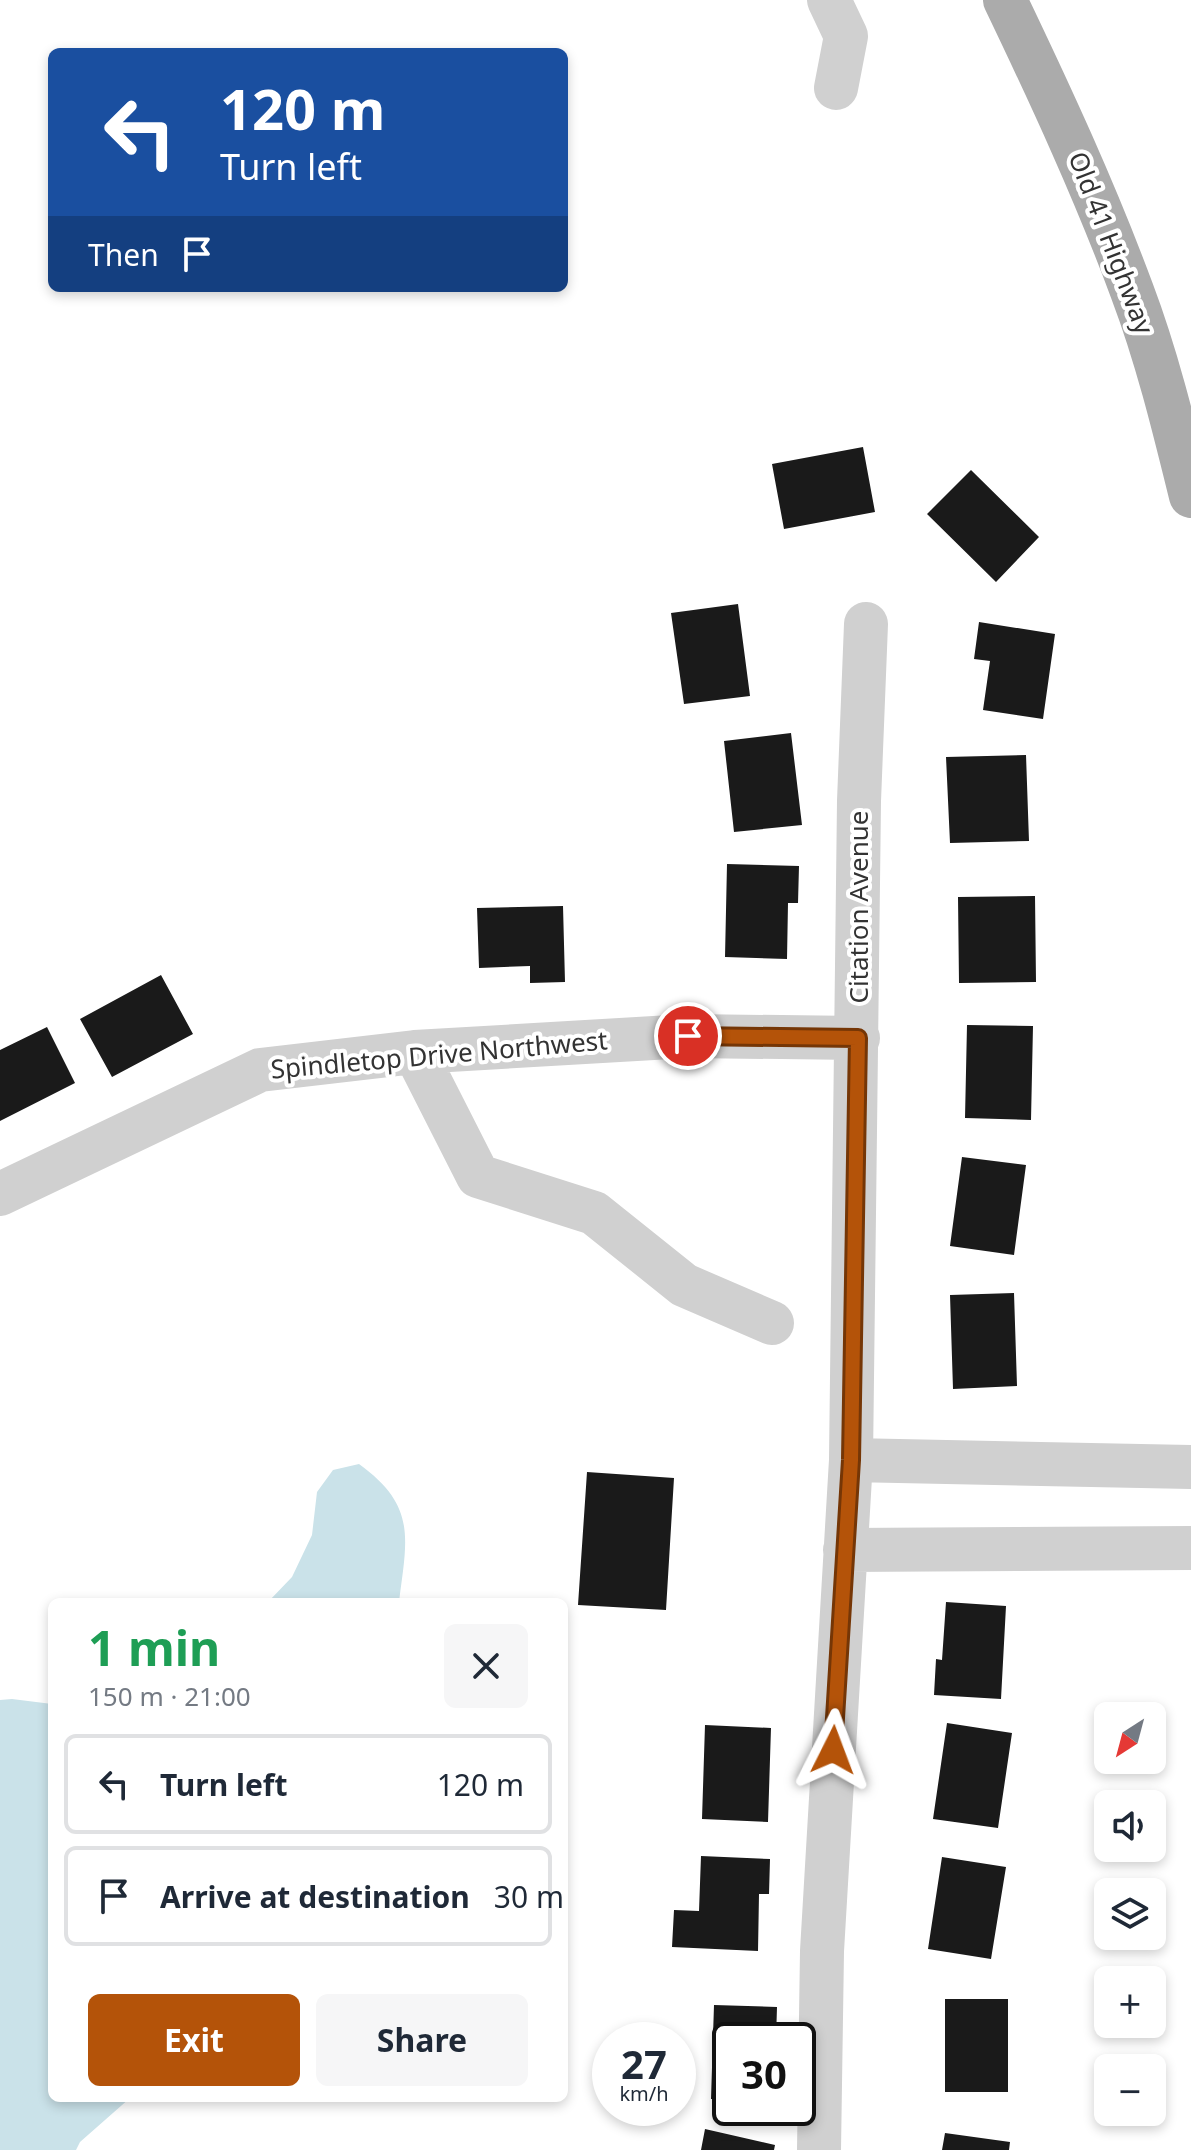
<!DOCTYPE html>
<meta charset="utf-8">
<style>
body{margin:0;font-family:"Noto Sans",sans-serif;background:#f6f6f7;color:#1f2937;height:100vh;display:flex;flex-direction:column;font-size:30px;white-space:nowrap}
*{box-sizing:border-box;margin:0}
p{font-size:26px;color:#747a83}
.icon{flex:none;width:44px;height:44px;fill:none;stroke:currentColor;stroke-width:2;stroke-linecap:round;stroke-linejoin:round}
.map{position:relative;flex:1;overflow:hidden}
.drawer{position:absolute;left:48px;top:1598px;width:520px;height:504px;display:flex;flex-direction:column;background:#fff;border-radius:12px;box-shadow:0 4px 12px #0003}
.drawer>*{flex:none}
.banner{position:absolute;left:48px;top:48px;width:520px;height:244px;border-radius:12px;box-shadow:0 4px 12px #0003;background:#1a4fa0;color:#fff;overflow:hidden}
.needle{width:52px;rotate:216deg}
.controls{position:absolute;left:1094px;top:1702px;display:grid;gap:16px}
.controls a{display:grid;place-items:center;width:72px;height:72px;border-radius:12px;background:#fff;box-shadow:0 4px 12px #0003;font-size:40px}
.speed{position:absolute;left:592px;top:2022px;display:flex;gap:16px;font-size:40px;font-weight:700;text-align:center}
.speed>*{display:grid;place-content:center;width:104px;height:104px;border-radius:50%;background:#fff;box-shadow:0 4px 12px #0003;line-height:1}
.speed small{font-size:20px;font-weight:400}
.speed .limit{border:4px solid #111;border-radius:12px;background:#fff;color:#111}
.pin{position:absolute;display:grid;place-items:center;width:68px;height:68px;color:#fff;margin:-34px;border:4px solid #fff;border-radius:50%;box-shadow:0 2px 8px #0007}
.me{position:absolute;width:88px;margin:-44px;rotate:3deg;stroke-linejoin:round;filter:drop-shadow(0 0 6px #0008)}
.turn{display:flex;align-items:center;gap:28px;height:168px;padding:0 40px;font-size:36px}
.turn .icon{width:104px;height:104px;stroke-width:2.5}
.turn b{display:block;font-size:56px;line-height:68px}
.then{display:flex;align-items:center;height:76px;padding:0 40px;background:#0003;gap:16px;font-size:30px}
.round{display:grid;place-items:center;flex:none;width:84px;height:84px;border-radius:12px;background:#f6f6f7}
.head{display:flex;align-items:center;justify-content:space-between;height:136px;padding:0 40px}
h1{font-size:48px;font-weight:700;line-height:60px;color:#1e9e55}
.action{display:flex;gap:16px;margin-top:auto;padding:16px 40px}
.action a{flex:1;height:92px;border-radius:12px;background:#b45309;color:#fff;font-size:32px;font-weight:700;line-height:92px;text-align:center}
.action a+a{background:#f6f6f7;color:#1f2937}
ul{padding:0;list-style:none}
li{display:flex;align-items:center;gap:24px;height:100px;margin:0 16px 12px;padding:0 24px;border:4px solid #e0e1e3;border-radius:12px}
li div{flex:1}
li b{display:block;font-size:30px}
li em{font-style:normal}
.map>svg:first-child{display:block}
</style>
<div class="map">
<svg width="1191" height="2150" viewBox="0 0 1191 2150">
<rect width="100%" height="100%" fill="#fff"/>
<path fill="#cae2e9" d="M359,1464C417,1506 407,1538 399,1602H268L292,1577L312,1535L317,1492L333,1470Z
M12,1699L52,1704V2098H130L80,2142L76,2150H0V1700Z"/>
<path fill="#1a1a1a" d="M863,447L875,512L784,529L772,464Z
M971,470L1039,537L996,582L927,514Z
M738,604L750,696L684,704L671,613Z
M979,622L1055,634L1043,719L983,710L990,661L974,659Z
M791,733L802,825L734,832L724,741Z
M1026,755L1029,841L950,843L946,757Z
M727,864L799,866L798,903H788L787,959L725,957Z
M1035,896L1036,982L959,983L958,897Z
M563,906L565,982L530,983V966L479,968L477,908Z
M161,975L193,1034L112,1077L80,1019Z
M967,1025L1033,1026L1031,1120L965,1118Z
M47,1027L75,1083L0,1121V1050Z
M962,1157L1026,1165L1014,1255L950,1246Z
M1014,1293L1017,1386L953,1389L950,1295Z
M587,1472L674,1478L666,1610L578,1605Z
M946,1602L1006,1606L1001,1699L934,1695L936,1659L942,1660Z
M947,1723L1012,1733L998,1828L933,1819Z
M705,1725L771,1728L768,1822L702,1819Z
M701,1856L770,1859L769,1894H759L758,1951L672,1947L674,1910L699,1911Z
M942,1857L1006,1867L991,1959L928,1949Z
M945,1999H1008V2092H945Z
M714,2005L777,2007L776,2040H730V2099H711Z
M705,2129L775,2145L774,2150H701Z
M945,2133L1010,2142L1009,2150H942Z"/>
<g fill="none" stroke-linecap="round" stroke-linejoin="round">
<path stroke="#d0d0d0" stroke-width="44" d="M829,0L846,36L836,88
M415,1052L478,1176L594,1213L684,1285L772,1323
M0,1194L260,1070L415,1052L688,1036L858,1038
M851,1460L1191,1467
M845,1550L1191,1548
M819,2150L822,1951L851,1460L859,801L866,624"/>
<path stroke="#ababab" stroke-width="44" d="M1005,0C1051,96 1095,191 1132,291C1157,357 1174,427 1191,496"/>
</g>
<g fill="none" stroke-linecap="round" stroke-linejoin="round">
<defs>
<path id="route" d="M688,1036L858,1038L851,1460L833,1750"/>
</defs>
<use href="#route" stroke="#753606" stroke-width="20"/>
<use href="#route" stroke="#b45309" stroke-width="14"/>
</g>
<g text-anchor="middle" stroke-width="8" stroke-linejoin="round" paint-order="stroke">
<g font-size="26" fill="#333" stroke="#fff">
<text transform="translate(1111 243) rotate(69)" y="9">Old 41 Highway</text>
<text transform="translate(859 907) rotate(-90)" y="9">Citation Avenue</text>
<text transform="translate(439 1055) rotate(-5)" y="9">Spindletop Drive Northwest</text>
</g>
</g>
</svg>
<div class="controls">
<a><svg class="needle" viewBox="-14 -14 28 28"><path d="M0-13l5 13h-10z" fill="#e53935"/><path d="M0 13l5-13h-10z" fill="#747a83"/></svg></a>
<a><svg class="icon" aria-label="sound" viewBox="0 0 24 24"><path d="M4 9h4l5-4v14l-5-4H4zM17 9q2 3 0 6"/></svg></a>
<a><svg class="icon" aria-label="layers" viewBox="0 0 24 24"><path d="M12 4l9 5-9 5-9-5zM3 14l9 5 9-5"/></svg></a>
<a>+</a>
<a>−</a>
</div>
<div class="speed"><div>27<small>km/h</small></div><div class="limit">30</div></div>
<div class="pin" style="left:688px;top:1036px;background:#d93025"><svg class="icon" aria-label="arrive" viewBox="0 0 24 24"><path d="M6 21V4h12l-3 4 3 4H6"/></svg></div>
<svg class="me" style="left:833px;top:1750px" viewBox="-20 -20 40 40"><path d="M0-17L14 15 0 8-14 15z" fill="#b45309" stroke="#fff" stroke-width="4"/></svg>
<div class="banner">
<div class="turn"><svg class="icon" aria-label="left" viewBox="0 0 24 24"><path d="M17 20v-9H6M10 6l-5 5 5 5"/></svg><div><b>120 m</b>Turn left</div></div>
<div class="then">Then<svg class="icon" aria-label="arrive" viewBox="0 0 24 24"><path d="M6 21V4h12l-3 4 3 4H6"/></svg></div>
</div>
<section class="drawer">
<div class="head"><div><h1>1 min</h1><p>150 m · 21:00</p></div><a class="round"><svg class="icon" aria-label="close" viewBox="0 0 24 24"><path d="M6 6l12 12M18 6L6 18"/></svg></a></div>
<ul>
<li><svg class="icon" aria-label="left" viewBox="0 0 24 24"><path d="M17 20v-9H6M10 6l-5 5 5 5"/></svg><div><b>Turn left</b></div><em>120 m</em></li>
<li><svg class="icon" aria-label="arrive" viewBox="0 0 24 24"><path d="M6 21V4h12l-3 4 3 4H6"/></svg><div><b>Arrive at destination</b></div><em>30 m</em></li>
</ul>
<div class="action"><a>Exit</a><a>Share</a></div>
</section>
</div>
